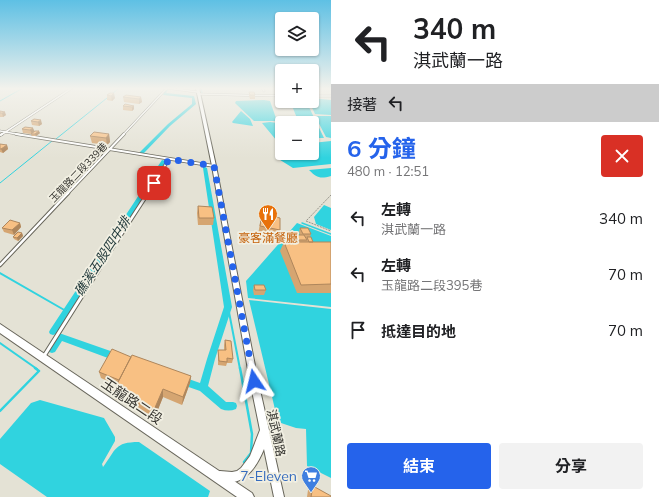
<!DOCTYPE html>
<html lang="zh-TW">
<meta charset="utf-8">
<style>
body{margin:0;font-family:Mulish,"Noto Sans TC",sans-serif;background:#f2f2f2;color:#202124;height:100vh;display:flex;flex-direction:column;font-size:15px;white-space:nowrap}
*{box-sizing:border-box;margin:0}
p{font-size:13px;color:#757577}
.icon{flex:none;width:22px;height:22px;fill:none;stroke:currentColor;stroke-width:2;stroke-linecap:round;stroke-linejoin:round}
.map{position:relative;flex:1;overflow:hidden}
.details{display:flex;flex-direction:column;background:#fff;width:328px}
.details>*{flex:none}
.guide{background:#fff;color:#202124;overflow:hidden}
.fabs{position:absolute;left:275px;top:12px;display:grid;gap:8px}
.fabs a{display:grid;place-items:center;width:44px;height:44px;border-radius:4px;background:#fff;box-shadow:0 1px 3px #0004;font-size:20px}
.pin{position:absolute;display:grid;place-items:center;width:34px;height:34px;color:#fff;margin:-17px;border-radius:8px;box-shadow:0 2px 6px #0006}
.me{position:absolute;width:44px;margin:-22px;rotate:350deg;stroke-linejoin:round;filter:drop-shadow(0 0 3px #0008)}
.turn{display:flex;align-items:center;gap:14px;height:84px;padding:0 16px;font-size:18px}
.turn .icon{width:52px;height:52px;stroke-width:2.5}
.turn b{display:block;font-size:28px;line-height:34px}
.then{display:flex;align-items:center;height:38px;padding:0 16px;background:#0003;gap:8px;font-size:15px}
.round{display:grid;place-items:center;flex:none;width:42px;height:42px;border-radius:4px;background:#f2f2f2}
.head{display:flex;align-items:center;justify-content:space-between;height:68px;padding:0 16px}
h1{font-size:24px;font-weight:700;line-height:30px;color:#2563eb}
.cta{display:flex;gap:8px;margin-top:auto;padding:8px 16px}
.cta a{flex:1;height:46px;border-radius:4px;background:#2563eb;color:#fff;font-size:16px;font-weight:700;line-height:46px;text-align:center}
.cta a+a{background:#f2f2f2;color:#202124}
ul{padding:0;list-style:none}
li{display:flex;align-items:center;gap:12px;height:56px;padding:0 16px}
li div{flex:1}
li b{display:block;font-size:15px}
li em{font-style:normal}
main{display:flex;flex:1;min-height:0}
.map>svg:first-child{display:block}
</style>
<main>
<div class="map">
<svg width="331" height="497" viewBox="0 0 331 497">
<rect width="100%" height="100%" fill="#e4e2d5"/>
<path fill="#30d3df" d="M312,98L331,100V115L315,114L309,101H312Z
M264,100L270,101L277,121H254L235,103L236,101Z
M290,101H306L324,138H312V123H299Z
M241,111L250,119L253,126L233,123L232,122Z
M315,116H331V138L326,137Z
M270,122L277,123L282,133V147L262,123Z
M331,141V164L293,168L277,158L290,153H312V143Z
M331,168V176C320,179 317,178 309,170Z
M324,205L331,208V230L316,224L314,217Z
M297,223L331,236V307L248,298L246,281Z
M249,300L331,309V478L307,466L306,429L296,428L278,422Z
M40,400L104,418L115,437V441L102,464L103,467C116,450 114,442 139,442L210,491L208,497H47L0,464V439L31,403Z"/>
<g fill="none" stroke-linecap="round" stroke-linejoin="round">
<path stroke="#30d3df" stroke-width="1" d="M201,88L202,93
M112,94L119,88
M0,101L23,88
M56,139L107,98
M0,183L52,141"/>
<path stroke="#30d3df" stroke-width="1.5" d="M302,223L331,234"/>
<path stroke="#30d3df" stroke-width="2" d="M0,273L66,311
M228,307L240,369
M0,343L37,369"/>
<path stroke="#30d3df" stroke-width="2.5" d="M240,368L252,434L251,453L244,462
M0,411L39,371L35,368"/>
<path fill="#30d3df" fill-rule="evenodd" d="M166,89L168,90L166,93L194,96L196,104L170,126L144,153L148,154V156L140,154V152L168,124L192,104V98L163,95Z
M162,160L166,161L56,334L53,335L50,334L49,332L50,330Z
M203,167H205L207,168L232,307L215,359L208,386L226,402H233L236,403L237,406L236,409C231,411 226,411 221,409L200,391L180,384L179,381L180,378L183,377L200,383L207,359L224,307L203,168Z
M59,333L119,354L120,357L119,360L116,361L62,341L55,352L52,353L49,352L48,349L56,337V334Z"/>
<defs>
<path id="service-far3" d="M167,88L197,92
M262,88L264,91
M198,94L282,96
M312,96H331
M0,131L22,135
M1,135L72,88
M123,135L167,88"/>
<path id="service-far2" d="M16,134L214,166
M0,135L2,134
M67,194L124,134
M147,194L169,159"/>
<path id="service-far1" d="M0,265L68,193
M98,270L148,193"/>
<path id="service" d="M44,356L99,269"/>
<path id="tertiary" d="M196,88H199L216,166L258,381L284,497H274L264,449C256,469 241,490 216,480L215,476L216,472L220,471L232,472L237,471L241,468L250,456L260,430L250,381L212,166Z"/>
<path id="secondary" d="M0,324L252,493L254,497H237L0,333Z"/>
</defs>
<use href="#service-far3" stroke="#67655a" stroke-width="2.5"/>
<use href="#service-far2" stroke="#67655a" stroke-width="3.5"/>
<use href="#service-far1" stroke="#67655a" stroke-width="4.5"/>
<use href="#service" stroke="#67655a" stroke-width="5"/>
<use href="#tertiary" stroke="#67655a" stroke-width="2"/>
<use href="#secondary" stroke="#67655a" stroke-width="2"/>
<path stroke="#95938a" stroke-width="1" stroke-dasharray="2 1" stroke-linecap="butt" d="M331,195L306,221L331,231"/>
<use href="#service-far3" stroke="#fff" stroke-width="1.5"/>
<use href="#service-far2" stroke="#fff" stroke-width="2"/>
<use href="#service-far1" stroke="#fff" stroke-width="2.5"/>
<use href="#service" stroke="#fff" stroke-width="3"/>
<use href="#tertiary" fill="#fff" fill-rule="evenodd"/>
<use href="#secondary" fill="#fff" fill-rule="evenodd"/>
</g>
<path fill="#d5a571" d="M249,92L255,95V99H250L249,96Z
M110,93L115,98L112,101L107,100V95Z
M123,97H141L142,102L139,104L124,102Z
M123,106H134V109L132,111L123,110Z
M0,111L6,115L3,117H0Z
M34,119L42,124L39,126L32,125L31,121Z
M25,127L34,131L40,133L36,136H32L31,134L23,133L22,129Z
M109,134L110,142L107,145L92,143L90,136Z
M0,144L7,145L8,149L3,153L0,152Z
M198,206L214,218L213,225H198L197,213Z
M262,214L280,230L277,239L258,235L260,223Z
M20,223L21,227L14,235L4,232L2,228Z
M300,228L311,234L310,237L313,242H331V293H297L280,251L284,242H286L285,239L287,235H300L299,232Z
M22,233L23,236L18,241L14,239L13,237Z
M254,285L266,290L264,295H254L253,290Z
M225,340L233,359L232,363H227L226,366L218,365V350H224V345Z
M131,357L191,376L190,383L182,405L163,397L155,417L115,399L113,392L116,385L101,378L99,372Z
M313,486L331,497H307L308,490Z"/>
<path fill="#ae865c" d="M114,93L115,98L112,101L111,96Z
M141,97L142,102L139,104V99Z
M134,106V109L132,111V107Z
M5,112L6,115L3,117L2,113Z
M41,120L42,124L39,126L38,122Z
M33,128L35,132L32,134L30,130Z
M39,131L40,133L36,136L35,134Z
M109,134L110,142L107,145L106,138Z
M7,145L8,149L3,153L1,149Z
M20,223L21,227L14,235L12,230Z
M22,233L23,236L18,241L17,238Z
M191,376L190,383L182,405L183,397Z
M163,389V397L155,417L154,410Z"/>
<path fill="#f8c083" stroke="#ae865c" d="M249,92H254L255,95H250Z
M110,93H114L111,96L107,95Z
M126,95L141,97L139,99L123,97Z
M125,104L134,106L132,107L123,106Z
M0,111L5,112L2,113H0Z
M34,119L41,120L38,122L31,121Z
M25,127L33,128L30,130L22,129Z
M35,131H39L35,134H31Z
M94,132L109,134L106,138L90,136Z
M0,144L7,145L1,149H0Z
M198,206L212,207L214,218H199Z
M262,214L280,218V230L260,226Z
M10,220L20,223L12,230L2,228Z
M300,228H308L311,234H303Z
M18,232L22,233L17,238L13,237Z
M287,235H304L307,240H289Z
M307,237H311L313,242H309Z
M284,242H331V284L301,285Z
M254,285H264L266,290H255Z
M225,340L231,341L233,359L227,358V362L219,361L218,350H226Z
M112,349L131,357L119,380L99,372Z
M132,355L191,376L183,397L163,389L154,410L113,392Z
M313,486L331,496V497H311Z"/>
<linearGradient id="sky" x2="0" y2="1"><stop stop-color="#5ec0e4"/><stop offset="0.56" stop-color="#f3f2ec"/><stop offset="1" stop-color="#f3f2ec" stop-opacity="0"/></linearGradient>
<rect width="331" height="158" fill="url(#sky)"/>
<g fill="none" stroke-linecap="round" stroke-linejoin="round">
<path stroke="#2563eb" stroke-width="7" stroke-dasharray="0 12.6" d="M154,183L169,159L214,166L254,381"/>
</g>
<defs>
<symbol id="restaurant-pin" viewBox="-11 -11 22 30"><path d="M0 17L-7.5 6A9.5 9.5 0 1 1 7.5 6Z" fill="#e8710a" stroke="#f1efe2"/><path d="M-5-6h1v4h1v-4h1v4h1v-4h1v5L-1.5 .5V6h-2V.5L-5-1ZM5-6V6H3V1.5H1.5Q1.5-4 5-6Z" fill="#fff"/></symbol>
<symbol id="supermarket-pin" viewBox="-11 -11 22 30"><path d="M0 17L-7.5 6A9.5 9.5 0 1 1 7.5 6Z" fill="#3f7fe0" stroke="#f1efe2"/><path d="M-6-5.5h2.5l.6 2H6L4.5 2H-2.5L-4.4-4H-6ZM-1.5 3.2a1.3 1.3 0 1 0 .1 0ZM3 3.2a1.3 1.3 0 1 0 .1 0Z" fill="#fff"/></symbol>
</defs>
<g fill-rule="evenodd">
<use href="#restaurant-pin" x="257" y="203" width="22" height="30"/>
<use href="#supermarket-pin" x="300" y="465" width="22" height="30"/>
</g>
<g text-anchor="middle" stroke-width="3.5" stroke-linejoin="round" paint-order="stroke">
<g font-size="10" fill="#363530" stroke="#f1efe2">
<text transform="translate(78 172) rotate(-46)" y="4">玉龍路二段339巷</text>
</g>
<g font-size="12" fill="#c56008" stroke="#f1efe2">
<text x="268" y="242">豪客滿餐廳</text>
</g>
<g font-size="12" fill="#363530" stroke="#f1efe2">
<text transform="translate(276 433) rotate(78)" y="4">淇武蘭路</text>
</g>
<g font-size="13" font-style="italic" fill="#1c3537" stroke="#f1efe2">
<text transform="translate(102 256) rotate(-57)" y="5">礁溪五股四中排</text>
</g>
<g font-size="14" fill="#363530" stroke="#f1efe2">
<text transform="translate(132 401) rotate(34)" y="5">玉龍路二段</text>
</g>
<g font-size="14" fill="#366cbe" stroke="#f1efe2" text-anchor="end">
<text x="297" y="481">7-Eleven</text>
</g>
</g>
</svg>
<div class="fabs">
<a><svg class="icon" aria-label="layers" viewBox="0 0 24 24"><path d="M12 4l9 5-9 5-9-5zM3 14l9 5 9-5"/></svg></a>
<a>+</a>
<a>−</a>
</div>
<div class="pin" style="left:154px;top:183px;background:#d93025"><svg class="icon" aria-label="arrive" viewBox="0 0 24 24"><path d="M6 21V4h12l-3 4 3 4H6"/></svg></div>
<svg class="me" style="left:254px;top:381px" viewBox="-20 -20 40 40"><path d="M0-17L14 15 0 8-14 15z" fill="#2563eb" stroke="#fff" stroke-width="4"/></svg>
</div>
<section class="details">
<div class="guide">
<div class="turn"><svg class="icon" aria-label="left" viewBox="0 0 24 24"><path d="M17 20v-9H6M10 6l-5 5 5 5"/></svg><div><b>340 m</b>淇武蘭一路</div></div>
<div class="then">接著<svg class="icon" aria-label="left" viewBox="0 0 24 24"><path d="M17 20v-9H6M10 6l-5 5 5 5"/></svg></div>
</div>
<div class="head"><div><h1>6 分鐘</h1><p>480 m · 12:51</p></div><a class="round" style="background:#d93025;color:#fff"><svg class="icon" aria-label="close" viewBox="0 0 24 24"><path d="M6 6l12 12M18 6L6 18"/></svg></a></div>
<ul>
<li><svg class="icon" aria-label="left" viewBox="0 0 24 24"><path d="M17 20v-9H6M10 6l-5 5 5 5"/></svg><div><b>左轉</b><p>淇武蘭一路</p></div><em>340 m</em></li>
<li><svg class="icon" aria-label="left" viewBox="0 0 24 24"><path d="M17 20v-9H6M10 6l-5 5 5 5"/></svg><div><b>左轉</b><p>玉龍路二段395巷</p></div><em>70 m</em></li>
<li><svg class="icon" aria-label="arrive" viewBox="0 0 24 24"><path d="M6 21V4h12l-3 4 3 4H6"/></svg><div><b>抵達目的地</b></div><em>70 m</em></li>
</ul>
<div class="cta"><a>結束</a><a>分享</a></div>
</section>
</main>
